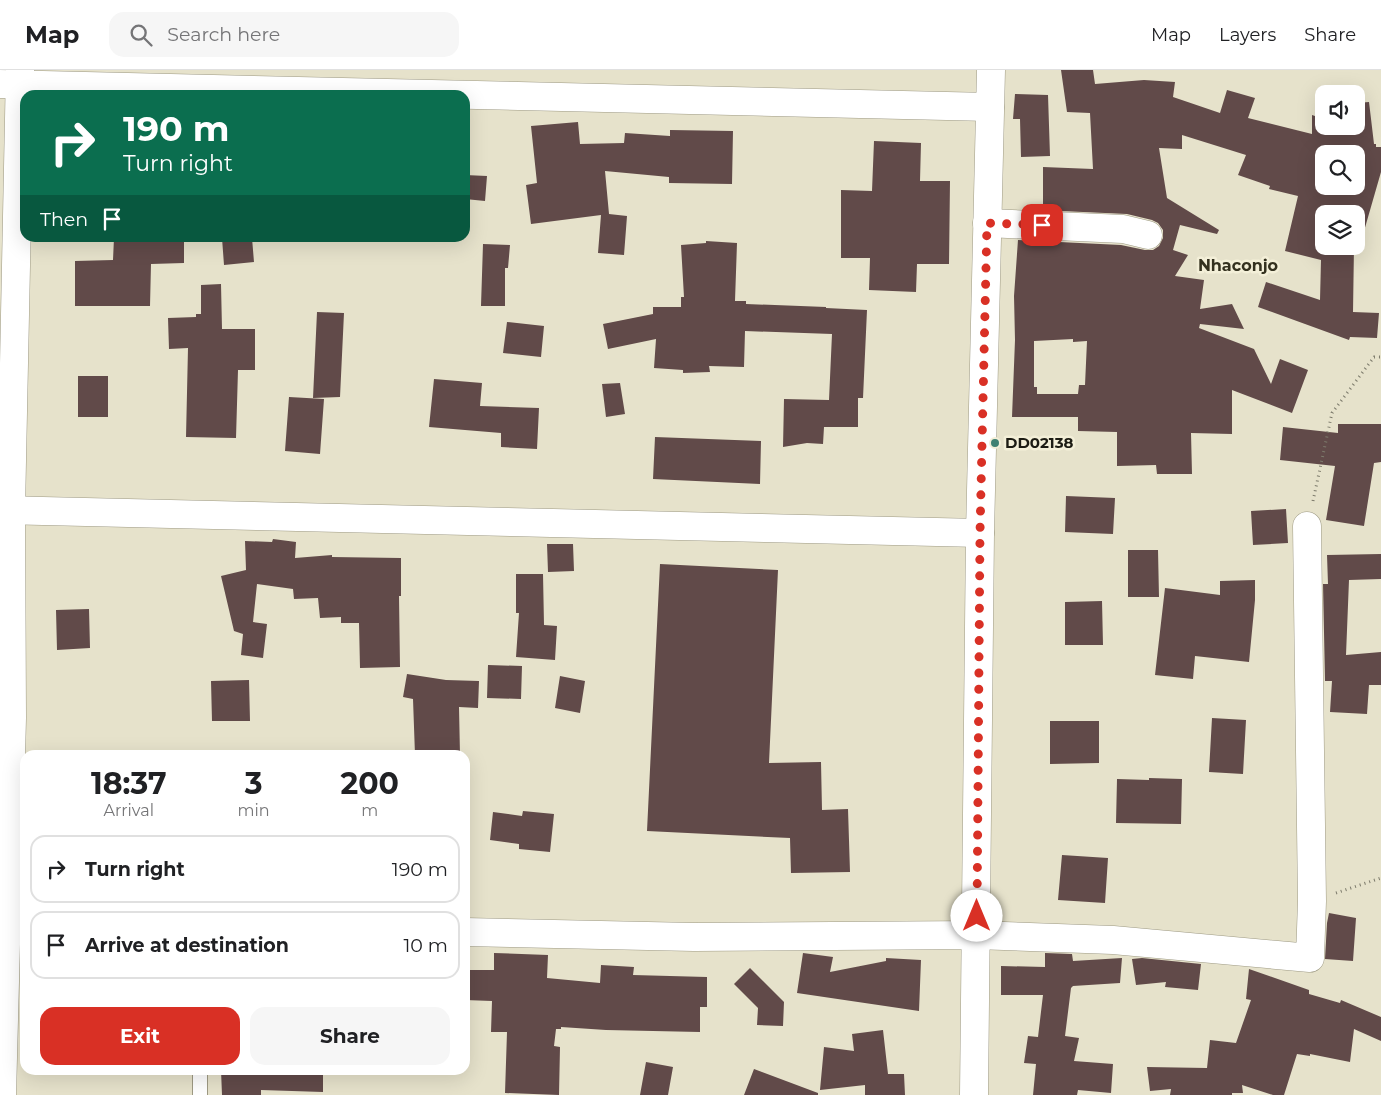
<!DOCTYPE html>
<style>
body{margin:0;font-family:Montserrat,sans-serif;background:#f6f6f6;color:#202124;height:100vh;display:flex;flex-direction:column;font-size:19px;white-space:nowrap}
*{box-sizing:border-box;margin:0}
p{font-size:16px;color:#757577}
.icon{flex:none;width:28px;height:28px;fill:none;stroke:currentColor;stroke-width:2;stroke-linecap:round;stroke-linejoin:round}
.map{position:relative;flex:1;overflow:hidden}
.drawer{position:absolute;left:20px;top:680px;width:450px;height:325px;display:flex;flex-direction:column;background:#fff;border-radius:15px;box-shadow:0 5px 20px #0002}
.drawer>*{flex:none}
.guide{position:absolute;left:20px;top:20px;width:450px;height:152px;border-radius:15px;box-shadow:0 5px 20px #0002;background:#0b6e4f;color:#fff;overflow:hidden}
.controls{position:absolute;left:1315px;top:15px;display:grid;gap:10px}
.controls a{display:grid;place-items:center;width:50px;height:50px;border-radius:10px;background:#fff;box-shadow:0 5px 20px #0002;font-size:25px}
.pin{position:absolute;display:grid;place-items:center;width:42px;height:42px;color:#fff;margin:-21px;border-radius:10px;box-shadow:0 2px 8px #0006}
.me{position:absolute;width:55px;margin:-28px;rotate:0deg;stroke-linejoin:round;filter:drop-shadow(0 0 4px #0008)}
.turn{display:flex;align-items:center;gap:18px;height:105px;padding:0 20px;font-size:22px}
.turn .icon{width:65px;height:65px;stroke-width:2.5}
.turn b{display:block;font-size:35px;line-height:42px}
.then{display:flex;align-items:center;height:48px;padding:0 20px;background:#0003;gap:10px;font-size:19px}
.eta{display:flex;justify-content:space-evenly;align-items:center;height:85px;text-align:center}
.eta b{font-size:30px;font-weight:700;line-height:35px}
.action{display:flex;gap:10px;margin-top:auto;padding:10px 20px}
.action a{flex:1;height:58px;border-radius:15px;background:#d93025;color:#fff;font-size:20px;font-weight:700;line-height:58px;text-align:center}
.action a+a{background:#f6f6f6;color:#202124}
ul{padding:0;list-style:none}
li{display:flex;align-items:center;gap:15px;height:68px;margin:0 10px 8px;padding:0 10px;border:2px solid #e0e0e0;border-radius:15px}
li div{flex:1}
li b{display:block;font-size:19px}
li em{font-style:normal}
header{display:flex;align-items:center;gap:30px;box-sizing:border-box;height:70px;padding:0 25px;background:#fff;border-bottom:1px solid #e0e0e0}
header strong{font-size:24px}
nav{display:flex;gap:28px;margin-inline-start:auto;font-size:18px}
.search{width:350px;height:45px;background:#f6f6f6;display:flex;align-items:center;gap:12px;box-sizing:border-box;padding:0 18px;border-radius:15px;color:#757577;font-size:19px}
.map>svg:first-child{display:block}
</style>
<header>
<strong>Map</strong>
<div class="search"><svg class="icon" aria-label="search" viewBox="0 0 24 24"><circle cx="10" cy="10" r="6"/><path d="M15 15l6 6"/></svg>Search here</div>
<nav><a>Map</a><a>Layers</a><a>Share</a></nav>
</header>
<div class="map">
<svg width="1381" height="1025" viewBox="0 0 1381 1025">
<rect width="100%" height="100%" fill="#e6e2cb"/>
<path fill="#614a49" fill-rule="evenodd" d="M1061,0H1093L1095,14L1144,10L1175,12L1173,27L1220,43L1227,20L1255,28L1248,48L1312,64V45L1324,49V56H1356V33L1369,32L1374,74H1376V77H1381V102L1360,175L1356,174V144H1324V176H1354L1353,242L1379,243L1377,268L1350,267L1349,270L1258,237L1266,212L1320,230L1321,190L1285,181L1298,126L1269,119L1270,116L1238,105L1246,85L1182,65V79L1159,78L1167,128L1219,160L1217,164L1180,155L1173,180L1188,185L1175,206L1204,210L1200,239L1232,234L1244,259L1200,254L1199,258L1254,279L1271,314L1280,289L1308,300L1292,343L1232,320V364L1191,363L1192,404H1157L1156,395L1117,396V362L1078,361V347H1012L1015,270L1014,226L1018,170L1121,175L1145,180H1153L1159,176L1163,168V160L1158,153L1152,150L1127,144L1039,140V138L1043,137V97L1093,99L1090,43L1067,42ZM1324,84H1356V116H1324ZM1073,269V272L1087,271L1085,315H1079L1078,324H1037V317H1034V271Z
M1015,24L1048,25L1050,86L1021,87L1020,49H1013Z
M578,52L580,74L624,73L625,63L670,66V60L733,61L732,114L669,113V107L605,101L609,144L627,146L624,185L598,183L601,145L531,154L526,115L537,113L531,56Z
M874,71L921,73L920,111H950L949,194H917L916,222L869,220L870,188H841V120L872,121Z
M465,105L487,106L485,131L465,129Z
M114,168H184V193L151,194L150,236H75V191L113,190Z
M222,168H252L254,192L224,195Z
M706,171L737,173L735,231H746V234L826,237V238L867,240L863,328H858V357H824L823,374L807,373L783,377L784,329L829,330L832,264L745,261L744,297L709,296L710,302L683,303V300L654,298L656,269L608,279L603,254L653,244V237H681V227H684L681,175L706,173Z
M483,174L510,175L508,198H505V236H481Z
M221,214L222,259H255V300H238L236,368L186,367L188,278L169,279L168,248L196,247V244H201V215Z
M317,242L344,243L340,327L313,328Z
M507,252L544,256L541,287L503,283Z
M78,306H108V347H78Z
M434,309L482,313L480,336L539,338L537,379L501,377V363L429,357Z
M620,313L625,344L606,347L602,314Z
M289,327L324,329L320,384L285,381Z
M1338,354H1381V392L1374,393L1364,456L1326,450L1335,396L1280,390L1283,357L1338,363Z
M655,367L761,371L760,414L653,409Z
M1066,426L1115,428L1113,464L1065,462Z
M1286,439L1288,473L1253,475L1251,441Z
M273,469L296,472L295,488L332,485V487L401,488V526H399L400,597L360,598L359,553H341V547L320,548L318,528L294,529L293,519L257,514L253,552L267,554L263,588L241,585L243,564L234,561L221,506L246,500L245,471L272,472Z
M547,474H573L574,501L548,502Z
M1128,480H1158L1159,527H1128Z
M1381,484V509L1349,510L1346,585L1381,582V615H1369L1367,644L1330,642L1332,611H1325L1323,514H1328L1327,485Z
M660,494L778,500L769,693L821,692L822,740L848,739L850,802L791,803L790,768L647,761Z
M516,504H543L544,555L557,556L555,590L516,587L519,543H516Z
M1255,510V530L1249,592L1195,586L1193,609L1155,605L1165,518L1220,525V511Z
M1102,531L1103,575H1065V532Z
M89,539L90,578L57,580L56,540Z
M488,595L522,596L521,629L487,628Z
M407,604L446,610L479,611L478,638L459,637L460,685H415L413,629L403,627Z
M560,606L585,611L580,643L555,638Z
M249,610L250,651H212L211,611Z
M1212,648L1246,650L1243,704L1209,702Z
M1050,651H1099V693L1050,694Z
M1149,708L1182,709L1181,754L1116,753L1117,709L1149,710Z
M523,741L554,744L550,782L519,779V774L490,770L493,742L522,746Z
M1062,785L1108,788L1105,833L1058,830Z
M1329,843L1356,848L1353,891L1325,889L1327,853Z
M494,883L548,885L547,908L600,913L601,895L634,897L633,905L707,907V937H700V962L606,960L561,957V959H556L554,976L560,977L559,1025L505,1023L507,962H491L492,931L465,930V900H494Z
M803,883L833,887L830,902L886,891V888L921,890L919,941L797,923Z
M1045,883L1072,884L1073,891L1122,888L1120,913L1073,916L1071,918L1065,966L1079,968L1074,991L1113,994L1111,1023L1078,1020L1077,1025H1033L1036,994L1024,993L1028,966L1038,967L1043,925H1001V896L1045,897Z
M1142,888L1201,894L1198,920L1165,917L1166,912L1136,915L1132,889Z
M750,898L784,932L783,956L757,955L758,938L734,914Z
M1249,899L1309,920V924L1340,933L1341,930L1381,947V971L1354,959L1350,992L1310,984V986L1297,984L1284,1025H1273L1242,1015L1243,1023H1232V1025H1170L1171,1019L1150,1021L1147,997L1207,998L1210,970L1236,973L1251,930L1246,929Z
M883,960L888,1004H904L905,1025H865V1015L820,1020L824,977L854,981L852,964Z
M646,992L673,997L668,1025H640Z
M754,999L818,1023V1025H744Z
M221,1000H323V1022L261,1020V1025H222Z"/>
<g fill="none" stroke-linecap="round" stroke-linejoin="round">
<defs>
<path id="service" d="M200,1000V1025"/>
<path id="minor" d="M0,14L990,37
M987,153L1123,159L1148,165
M0,440L980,463
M465,862L694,867L976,865L1113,870L1310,888L1312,831L1307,456"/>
<path id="tertiary" d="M2,1025L12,648L11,440L20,0"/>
<path id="secondary" d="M974,1025L980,463L991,0"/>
</defs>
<use href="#service" stroke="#9e9a84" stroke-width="16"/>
<use href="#minor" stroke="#9e9a84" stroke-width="29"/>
<use href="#tertiary" stroke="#9e9a84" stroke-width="29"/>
<use href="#secondary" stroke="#9e9a84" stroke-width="29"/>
<path stroke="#7d7b6c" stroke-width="3" stroke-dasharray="1 4" stroke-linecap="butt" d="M1313,431L1332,343L1374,287H1381
M1336,823L1381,808"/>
<use href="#service" stroke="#fff" stroke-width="14"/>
<use href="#minor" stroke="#fff" stroke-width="28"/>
<use href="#tertiary" stroke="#fff" stroke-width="28"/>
<use href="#secondary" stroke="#fff" stroke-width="28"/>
</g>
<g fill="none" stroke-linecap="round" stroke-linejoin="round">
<path stroke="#d93025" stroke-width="9" stroke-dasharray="0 16.2" d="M977,846L980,463L987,153L1042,155"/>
</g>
<circle fill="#3f8172" stroke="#f3efd8" stroke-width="2" cx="995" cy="373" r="5"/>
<g text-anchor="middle" stroke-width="5" stroke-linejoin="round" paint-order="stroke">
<g font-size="15" font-weight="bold" fill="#1d1c14" stroke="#f3efd8" text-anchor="start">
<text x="1005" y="378">DD02138</text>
</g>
<g font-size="16" font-weight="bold" fill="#34311f" stroke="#f3efd8">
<text x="1238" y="201">Nhaconjo</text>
</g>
</g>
</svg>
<div class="controls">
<a><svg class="icon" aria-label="sound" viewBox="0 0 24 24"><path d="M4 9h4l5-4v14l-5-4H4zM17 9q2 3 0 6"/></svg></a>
<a><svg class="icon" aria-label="search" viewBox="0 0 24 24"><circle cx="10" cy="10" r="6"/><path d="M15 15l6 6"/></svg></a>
<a><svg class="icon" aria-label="layers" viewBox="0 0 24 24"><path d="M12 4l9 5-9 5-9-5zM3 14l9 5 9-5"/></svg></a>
</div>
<div class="pin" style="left:1042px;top:155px;background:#d93025"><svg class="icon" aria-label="arrive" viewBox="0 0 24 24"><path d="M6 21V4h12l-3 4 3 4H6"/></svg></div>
<svg class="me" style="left:977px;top:846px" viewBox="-20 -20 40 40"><circle r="19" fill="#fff"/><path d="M0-13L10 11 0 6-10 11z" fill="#d93025"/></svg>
<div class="guide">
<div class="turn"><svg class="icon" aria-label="right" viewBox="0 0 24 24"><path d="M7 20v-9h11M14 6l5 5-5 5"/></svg><div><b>190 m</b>Turn right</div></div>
<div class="then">Then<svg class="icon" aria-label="arrive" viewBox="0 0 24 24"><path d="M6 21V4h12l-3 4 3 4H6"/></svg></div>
</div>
<section class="drawer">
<div class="eta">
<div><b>18:37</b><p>Arrival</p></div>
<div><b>3</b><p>min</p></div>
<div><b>200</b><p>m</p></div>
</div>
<ul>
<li><svg class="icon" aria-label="right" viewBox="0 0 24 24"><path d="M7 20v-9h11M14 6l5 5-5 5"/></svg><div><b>Turn right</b></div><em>190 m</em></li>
<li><svg class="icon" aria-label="arrive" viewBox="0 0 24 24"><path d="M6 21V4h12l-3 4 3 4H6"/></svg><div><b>Arrive at destination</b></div><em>10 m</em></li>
</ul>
<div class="action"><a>Exit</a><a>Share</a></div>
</section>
</div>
